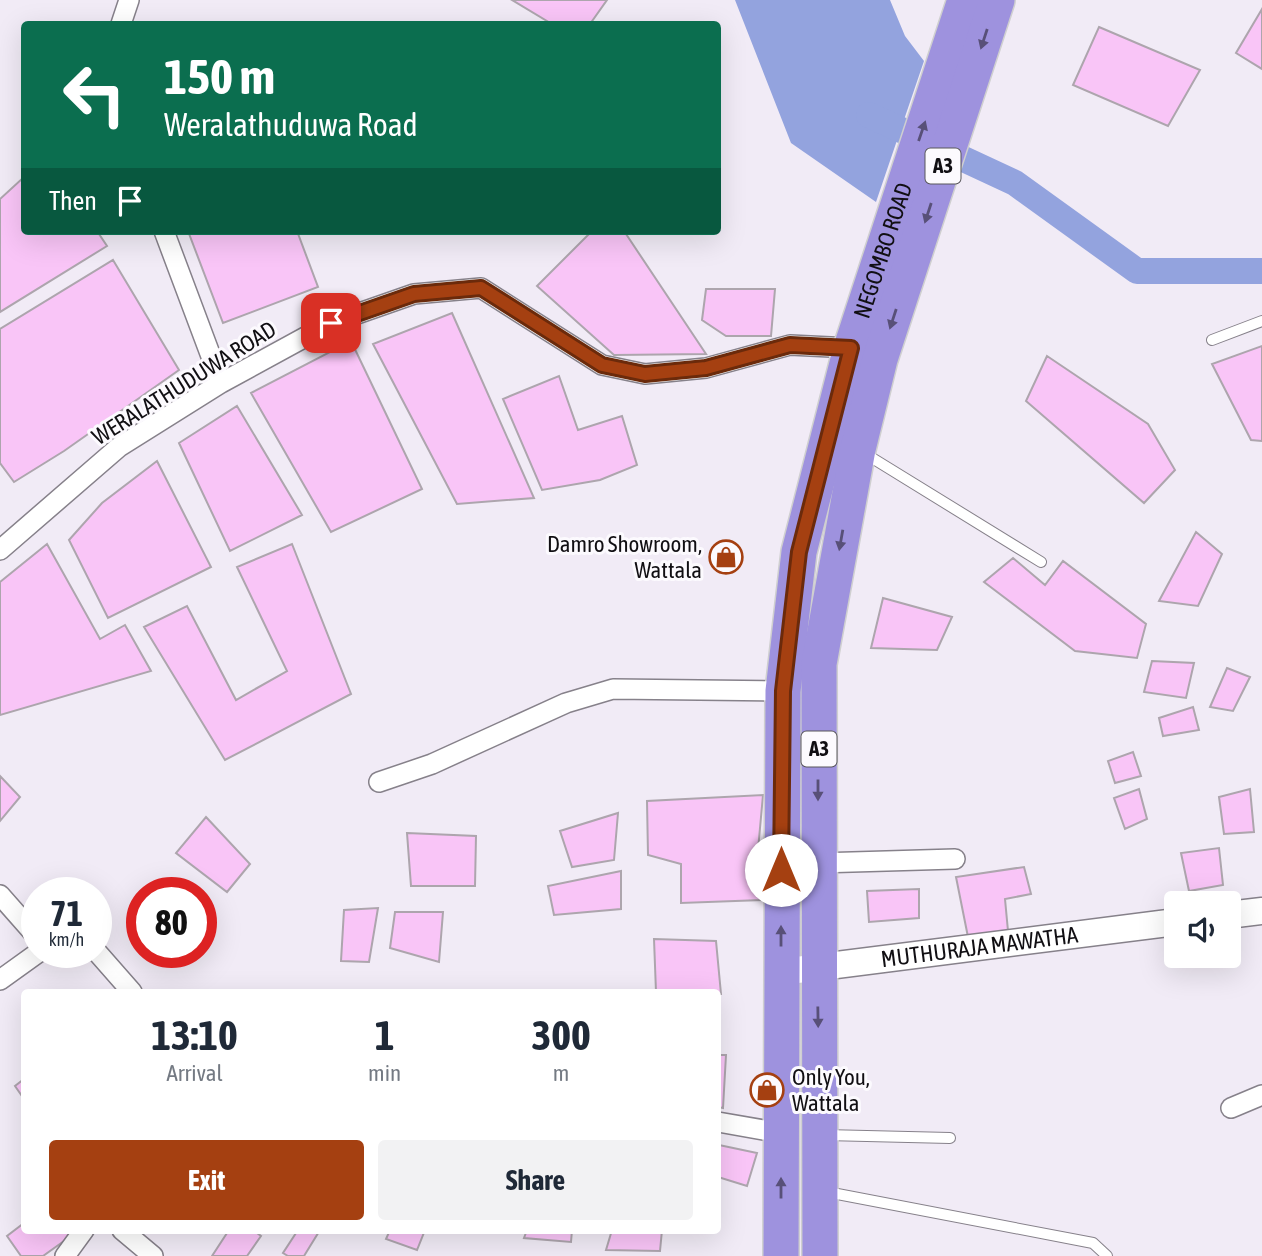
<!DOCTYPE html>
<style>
body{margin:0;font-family:"Asap Condensed",sans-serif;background:#f2f2f3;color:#1f2937;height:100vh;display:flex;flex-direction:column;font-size:26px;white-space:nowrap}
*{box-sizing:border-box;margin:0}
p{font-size:23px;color:#747a83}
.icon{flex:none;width:38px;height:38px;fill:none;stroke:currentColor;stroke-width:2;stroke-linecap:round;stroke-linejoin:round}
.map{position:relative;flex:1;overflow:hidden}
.sheet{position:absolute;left:21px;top:989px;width:700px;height:245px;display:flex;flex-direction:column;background:#fff;border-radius:7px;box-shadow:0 7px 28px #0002}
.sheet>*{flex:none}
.guide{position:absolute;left:21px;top:21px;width:700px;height:214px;border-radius:7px;box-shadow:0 7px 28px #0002;background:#0b6e4f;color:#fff;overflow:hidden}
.tools{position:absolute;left:1164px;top:891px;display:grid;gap:14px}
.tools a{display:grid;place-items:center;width:77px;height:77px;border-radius:7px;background:#fff;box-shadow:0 7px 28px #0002;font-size:35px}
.speed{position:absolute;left:21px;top:877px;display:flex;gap:14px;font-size:35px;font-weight:700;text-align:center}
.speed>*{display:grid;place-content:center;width:91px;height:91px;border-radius:50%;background:#fff;box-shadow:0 7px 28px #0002;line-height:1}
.speed small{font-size:18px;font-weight:400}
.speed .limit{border:10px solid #d22;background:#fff;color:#111}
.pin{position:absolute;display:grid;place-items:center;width:60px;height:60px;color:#fff;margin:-30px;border-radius:14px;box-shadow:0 4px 10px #0006}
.me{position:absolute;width:77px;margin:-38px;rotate:0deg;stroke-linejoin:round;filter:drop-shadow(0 0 5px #0008)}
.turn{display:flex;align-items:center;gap:24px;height:147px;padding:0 28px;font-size:32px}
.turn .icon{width:91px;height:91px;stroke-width:2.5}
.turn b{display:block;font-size:49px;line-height:60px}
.then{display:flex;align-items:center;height:66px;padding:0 28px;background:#0003;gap:14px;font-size:26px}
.eta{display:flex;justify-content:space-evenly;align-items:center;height:119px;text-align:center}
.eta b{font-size:42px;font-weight:700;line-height:49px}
.button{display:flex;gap:14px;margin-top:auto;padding:14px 28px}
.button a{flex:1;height:80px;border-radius:7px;background:#a54011;color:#fff;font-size:28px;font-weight:700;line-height:80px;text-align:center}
.button a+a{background:#f2f2f3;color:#1f2937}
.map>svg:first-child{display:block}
</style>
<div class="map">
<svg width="1262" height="1256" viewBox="0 0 1262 1256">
<rect width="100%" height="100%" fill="#f1ebf6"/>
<path fill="#93a3de" d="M735,0H890L905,36L924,61L876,202L791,143Z"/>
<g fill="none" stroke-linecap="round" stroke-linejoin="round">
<path stroke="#93a3de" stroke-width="26" d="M869,115L1015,183L1137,271H1262"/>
</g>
<path fill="#f9c5f7" stroke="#ada5ad" stroke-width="2" d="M512,0H607L590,24H552Z
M1262,9V69L1236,53Z
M1099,27L1200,70L1168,126L1073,85Z
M24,177V231H97L107,246L0,312V199Z
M188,231H297L318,287L223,323Z
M592,231H624L706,354L614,355L537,286Z
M113,260L179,370L64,451L14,482L0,463V329Z
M706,289H775L771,336H726L702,320Z
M452,313L534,498L457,504L373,344Z
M351,341L422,489L331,532L251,393Z
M1262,346V441L1251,440L1212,364Z
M1047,356L1148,424L1175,470L1144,503L1026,401Z
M559,376L578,430L622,416L637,465L600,480L542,490L503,399Z
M237,406L302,515L230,551L179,443Z
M157,461L211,567L108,618L69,540L102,503Z
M1196,532L1222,554L1198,606L1159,601Z
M47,544L100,639L125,625L151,671L0,715V582Z
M292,544L351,694L225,760L144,627L187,606L236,700L287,671L237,567Z
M1013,558L1045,585L1063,561L1146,624L1137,658L1075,651L984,582Z
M883,598L952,617L937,650L871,648Z
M1152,661L1194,663L1186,698L1144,692Z
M1227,668L1250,677L1233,711L1210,707Z
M1193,707L1199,730L1163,736L1159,718Z
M1133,752L1141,776L1115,783L1108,761Z
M0,776L20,797L0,821Z
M1139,789L1147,819L1125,829L1114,798Z
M1250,789L1254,832L1224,834L1219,797Z
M763,795L756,872L762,900L681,903V864L648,855L647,801Z
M618,813L614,860L572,867L560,831Z
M206,817L250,864L227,892L176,853Z
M407,833L476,836L475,886H411Z
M1219,848L1223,885L1189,891L1181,853Z
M1024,867L1031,894L1005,899L1008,931L968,937L956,877Z
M621,871V909L554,915L548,886Z
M919,889V918L869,922L867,891Z
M378,908L369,962L341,961L344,910Z
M395,912H443L439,962L390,948Z
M654,939L716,941L721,994L656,992Z
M718,1055H726L723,1108L718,1107Z
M24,1079V1099L15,1086Z
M719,1145L757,1153L747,1186L718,1177Z
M24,1223V1230H67L71,1236L43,1256H21L7,1236Z
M229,1230H253L261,1236L247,1256H212Z
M298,1230H320L304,1256H288L283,1253Z
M390,1230H425L417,1250L386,1239Z
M527,1230H572L571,1242L524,1238Z
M612,1230H662L660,1251L606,1250Z"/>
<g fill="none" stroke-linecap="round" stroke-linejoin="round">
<defs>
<path id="lane" d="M1212,340L1262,321
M864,453L1041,562
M825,1135L950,1138
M827,1192L1093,1243L1107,1256"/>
<path id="street" d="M121,24L129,0
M164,231L221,383
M0,550L119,447L221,383L331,323L414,294L481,288L602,365L645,374L706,368L790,345L851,348
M379,782L432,764L566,703L613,689L783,691
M818,863L955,859
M0,895L37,937
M96,951L132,992
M0,980L39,952
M1231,1108L1262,1095
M718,1122L781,1133
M122,1230L153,1256
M65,1256L84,1230"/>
<g id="secondary">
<path d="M1228,915L1262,911"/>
<path id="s1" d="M781,972L1176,922"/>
</g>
<g id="highway">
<path id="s2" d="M781,1256L783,691L799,552L851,348L965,0"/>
<path d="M820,1256L819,664L858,449L880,359L997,0"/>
</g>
</defs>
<use href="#lane" stroke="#86818a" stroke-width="12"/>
<use href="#street" stroke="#86818a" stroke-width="22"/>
<use href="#secondary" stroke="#86818a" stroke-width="29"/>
<use href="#highway" stroke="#cfcfd0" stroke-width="38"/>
<use href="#lane" stroke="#fff" stroke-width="10"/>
<use href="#street" stroke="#fff" stroke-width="19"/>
<use href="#secondary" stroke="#fff" stroke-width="26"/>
<use href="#highway" stroke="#9e92de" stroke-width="35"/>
</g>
<defs><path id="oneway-solid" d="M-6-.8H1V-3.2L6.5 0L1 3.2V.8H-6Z" transform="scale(1.75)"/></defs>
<g fill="#585078">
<use href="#oneway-solid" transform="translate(984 39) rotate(108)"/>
<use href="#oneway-solid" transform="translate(922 131) rotate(-71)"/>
<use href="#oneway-solid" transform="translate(928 213) rotate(108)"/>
<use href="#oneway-solid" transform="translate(893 319) rotate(108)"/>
<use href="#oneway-solid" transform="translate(841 540) rotate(100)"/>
<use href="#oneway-solid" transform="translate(818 790) rotate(90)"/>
<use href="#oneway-solid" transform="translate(781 936) rotate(-90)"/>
<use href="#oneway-solid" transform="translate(818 1017) rotate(89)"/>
<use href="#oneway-solid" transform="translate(781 1188) rotate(-90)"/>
</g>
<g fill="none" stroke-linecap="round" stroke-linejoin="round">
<defs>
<path id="route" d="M331,323L414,294L481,288L602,365L645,374L706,368L790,345L851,348L799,552L783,691L781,870"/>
</defs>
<use href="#route" stroke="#6b2a0b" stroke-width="18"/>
<use href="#route" stroke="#a54011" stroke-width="12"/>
</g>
<defs>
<symbol id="shop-ring" viewBox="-11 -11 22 22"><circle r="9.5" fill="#fcfafe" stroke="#a54011" stroke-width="1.5"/><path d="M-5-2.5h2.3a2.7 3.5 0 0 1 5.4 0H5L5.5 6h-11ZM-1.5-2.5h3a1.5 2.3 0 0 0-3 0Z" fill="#a54011"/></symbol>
</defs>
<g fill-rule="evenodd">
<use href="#shop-ring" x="707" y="538" width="38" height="38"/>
<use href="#shop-ring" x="748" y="1071" width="38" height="38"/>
</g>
<g text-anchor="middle" stroke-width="6" stroke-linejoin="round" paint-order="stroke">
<g fill="#fcfafe" stroke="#58565a" stroke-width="2">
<rect x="925.5" y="148.5" width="35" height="35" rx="5"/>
<rect x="801.5" y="731.5" width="35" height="35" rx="5"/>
</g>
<g font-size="21" font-weight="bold" fill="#110f13">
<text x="943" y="173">A3</text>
<text x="819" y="756">A3</text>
</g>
<g font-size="23" fill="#110f13" stroke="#fcfafe">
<text dy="8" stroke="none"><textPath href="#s2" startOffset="1018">NEGOMBO ROAD</textPath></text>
<text transform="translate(184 383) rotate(-32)" y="8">WERALATHUDUWA ROAD</text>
<text dy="8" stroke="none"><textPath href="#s1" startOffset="200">MUTHURAJA MAWATHA</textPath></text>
</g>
<g font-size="23" fill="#110f13" stroke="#fcfafe" text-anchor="end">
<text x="702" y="552">Damro Showroom,<tspan x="702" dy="26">Wattala</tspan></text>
<text x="792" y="1085" text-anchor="start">Only You,<tspan x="792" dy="26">Wattala</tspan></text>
</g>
</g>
</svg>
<div class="tools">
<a><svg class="icon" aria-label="sound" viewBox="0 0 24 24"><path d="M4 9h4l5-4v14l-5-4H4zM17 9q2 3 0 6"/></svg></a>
</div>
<div class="speed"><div>71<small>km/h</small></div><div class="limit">80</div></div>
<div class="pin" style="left:331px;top:323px;background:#d93025"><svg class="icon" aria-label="arrive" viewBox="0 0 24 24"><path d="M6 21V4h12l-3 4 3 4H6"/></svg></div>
<svg class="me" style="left:781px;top:870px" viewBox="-20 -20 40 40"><circle r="19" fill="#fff"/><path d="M0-13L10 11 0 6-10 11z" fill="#a54011"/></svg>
<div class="guide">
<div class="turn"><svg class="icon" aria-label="left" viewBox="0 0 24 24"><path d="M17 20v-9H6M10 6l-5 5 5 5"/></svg><div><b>150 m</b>Weralathuduwa Road</div></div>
<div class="then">Then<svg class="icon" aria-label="arrive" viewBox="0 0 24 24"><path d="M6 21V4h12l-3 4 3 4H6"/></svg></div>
</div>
<section class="sheet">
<div class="eta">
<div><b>13:10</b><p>Arrival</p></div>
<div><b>1</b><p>min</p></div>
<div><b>300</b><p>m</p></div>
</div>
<div class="button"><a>Exit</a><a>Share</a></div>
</section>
</div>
